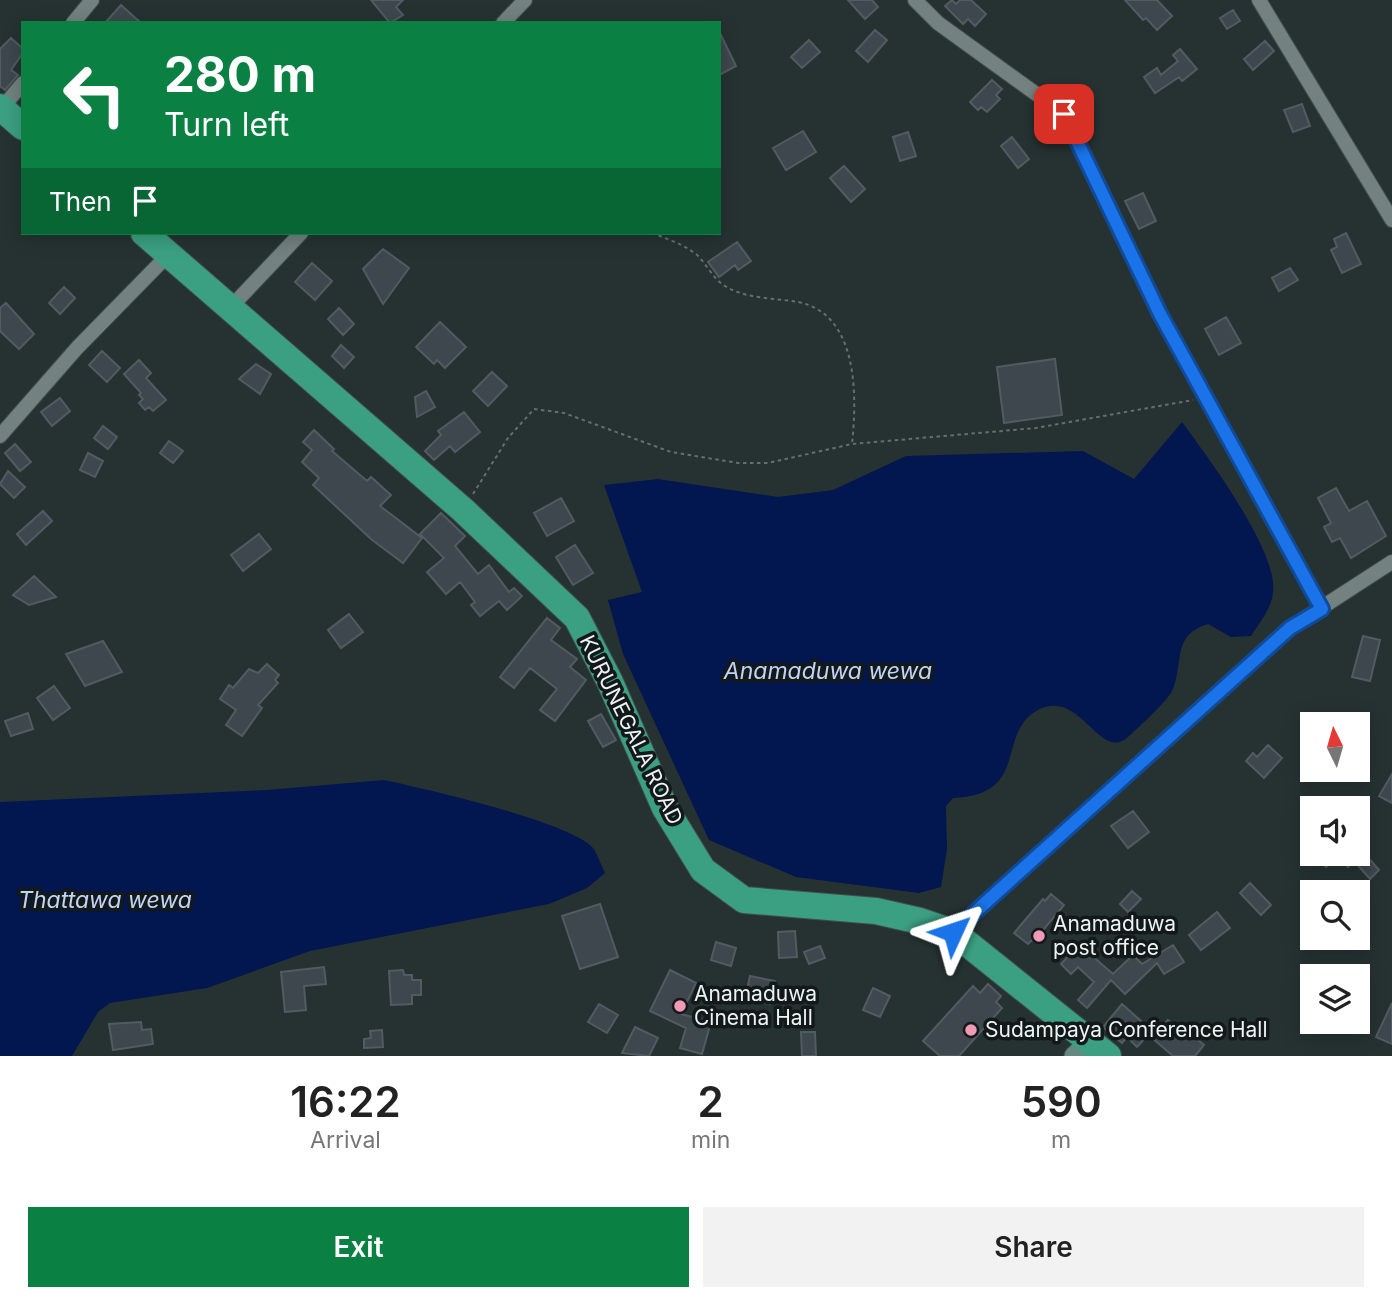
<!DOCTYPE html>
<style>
body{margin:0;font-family:Inter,sans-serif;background:#f2f2f2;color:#222;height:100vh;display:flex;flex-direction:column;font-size:26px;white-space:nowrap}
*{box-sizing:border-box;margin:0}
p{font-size:23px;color:#767676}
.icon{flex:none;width:38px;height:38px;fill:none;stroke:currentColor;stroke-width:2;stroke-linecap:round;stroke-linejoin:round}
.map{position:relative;height:1056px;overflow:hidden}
.side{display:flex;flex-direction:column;background:#fff;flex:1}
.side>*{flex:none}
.guide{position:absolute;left:21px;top:21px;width:700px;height:214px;border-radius:0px;box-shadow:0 4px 18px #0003;background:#0b8043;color:#fff;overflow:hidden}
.needle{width:46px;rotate:355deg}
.tools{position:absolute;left:1300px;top:712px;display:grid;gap:14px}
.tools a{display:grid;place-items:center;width:70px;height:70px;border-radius:0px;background:#fff;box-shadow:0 4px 18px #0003;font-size:35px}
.pin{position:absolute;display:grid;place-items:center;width:60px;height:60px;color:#fff;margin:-30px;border-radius:14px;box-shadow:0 4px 10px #0006}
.me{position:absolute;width:77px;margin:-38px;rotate:48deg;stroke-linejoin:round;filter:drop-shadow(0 0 5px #0008)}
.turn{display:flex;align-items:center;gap:24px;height:147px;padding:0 28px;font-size:32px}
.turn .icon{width:91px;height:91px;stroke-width:2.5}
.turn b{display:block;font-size:49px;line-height:60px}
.then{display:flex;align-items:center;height:66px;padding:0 28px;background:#0003;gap:14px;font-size:26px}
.eta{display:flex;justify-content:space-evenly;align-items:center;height:119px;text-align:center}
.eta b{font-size:42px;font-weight:600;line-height:49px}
.button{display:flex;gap:14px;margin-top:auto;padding:14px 28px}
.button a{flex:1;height:80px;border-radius:0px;background:#0b8043;color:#fff;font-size:28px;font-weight:600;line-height:80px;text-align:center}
.button a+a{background:#f2f2f2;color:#222}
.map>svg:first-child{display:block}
</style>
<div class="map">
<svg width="1392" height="1056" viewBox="0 0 1392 1056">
<rect width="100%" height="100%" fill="#263232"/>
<path fill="#02164f" d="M1182,422C1207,456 1279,552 1273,593C1271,609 1260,622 1251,636L1231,637L1208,624C1172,635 1184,660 1173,689C1168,701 1140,726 1129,736C1100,765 1081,687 1038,710C995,733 1031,795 953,798L946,806L947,849L941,887L919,893L796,877L709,840L623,654L608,600L642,592L604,485L658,479L778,497L833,490L906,456L1083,451L1134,479Z
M384,780C422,788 571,822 593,848C598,855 601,865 605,873L587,888L549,904L310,951L207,988L110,1003L98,1012L72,1056H0V802L267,790Z"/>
<path fill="#3d474d" stroke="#515b61" stroke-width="2" d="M371,0H403L396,7L403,15L390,23Z
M848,0H872L878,7L865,19Z
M952,0L956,4L960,0H971L986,14L975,26L968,19L963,24L945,6Z
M1125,0H1157L1172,16L1157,30L1146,18L1143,20Z
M121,5L141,23H105Z
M1233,10L1240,21L1227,29L1220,18Z
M875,30L887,40L868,62L856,51Z
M719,31L736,66L719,75Z
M11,38L23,49V53L11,70L18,75L5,90L0,86V49Z
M809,40L820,52L802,68L791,57Z
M1265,41L1274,51L1253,70L1244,59Z
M1180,49L1197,69L1182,81L1179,77L1155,93L1144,77L1157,68L1161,75L1178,61L1173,55Z
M992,80L1002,89L996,95L1000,99L987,112L981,107L978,110L970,102Z
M1302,104L1310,126L1293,132L1284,110Z
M803,131L816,152L786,170L773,148Z
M908,132L916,156L900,161L893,137Z
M1012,137L1029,159L1018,168L1001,146Z
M844,166L865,189L851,202L830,178Z
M1143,193L1156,221L1139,229L1125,201Z
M1346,233L1361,264L1342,273L1331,250L1337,247L1334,239Z
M737,242L751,261L738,270L735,265L719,277L708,262Z
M383,249L409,268L383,304L363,269Z
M312,263L332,281L315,300L295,282Z
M1290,268L1298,280L1279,291L1272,278Z
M64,287L75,298L60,314L49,303Z
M6,303L34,334L19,349L0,331V308Z
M339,308L354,324L343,335L328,319Z
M1226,317L1241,343L1219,355L1205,329Z
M440,322L466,347L445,368L437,360L434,364L416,347Z
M341,345L354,357L344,368L332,356Z
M102,351L120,368L107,382L89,365Z
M1055,359L1062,415L1004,423L997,367Z
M139,360L151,373L146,378L166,400L153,411L149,407L145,410L139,403L143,399L139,395L141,393L124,374Z
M256,364L271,374L260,394L239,379Z
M492,372L507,386L488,406L473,391Z
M426,391L435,407L417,417L415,397Z
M60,398L70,411L52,426L41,412Z
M464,412L480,432L455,452L450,446L434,460L425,451L441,435L438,431Z
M103,426L117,437L108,449L94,438Z
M314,430L334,449L332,451L367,481L371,477L391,495L380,506L422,538L403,563L371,539L313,485L319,478L302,462L312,450L303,442Z
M169,441L183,451L173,463L160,453Z
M15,444L31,462L20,471L5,453Z
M88,453L103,461L95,477L80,470Z
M8,471L25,487L14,498L0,484Z
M1336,488L1349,511L1367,501L1386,536L1351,558L1340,538L1332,542L1324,527L1331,523L1318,498Z
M561,498L574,521L547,536L534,513Z
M43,511L52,521L26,545L17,534Z
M441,513L465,536L455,546L478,574L489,565L509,592L514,588L522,596L507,610L499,601L480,616L471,605L475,602L460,582L446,594L427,572L444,558L420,534Z
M259,534L271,549L243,571L231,555Z
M575,545L593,573L573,585L556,557Z
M34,576L56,597L29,605L13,595Z
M349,614L363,632L341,648L328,630Z
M547,618L560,628L551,640L577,659L570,667L586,680L555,721L540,710L557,689L530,668L514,688L500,677Z
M1363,636L1380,640L1370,681L1352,677Z
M103,641L122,672L85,686L66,654Z
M267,664L279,675L275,680L278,683L258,705L262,708L242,736L226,725L236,710L220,699L229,685L233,688L249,669L258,673Z
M54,686L70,708L53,720L37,698Z
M28,713L33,729L11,736L5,721Z
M601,714L616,740L603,747L588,721Z
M1268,745L1282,758L1264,778L1246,761L1253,753L1257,757Z
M1392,774V803L1379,796Z
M1133,811L1149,832L1128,848L1111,826Z
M1358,846L1379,870L1370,879L1354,861L1348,867L1337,856L1326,867L1314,854H1358Z
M1250,883L1271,905L1261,915L1240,893Z
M1132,891L1141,899L1128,912L1120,904Z
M1051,894L1064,905L1034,941L1032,940L1028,944L1014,933L1043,899L1045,901Z
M600,904L618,957L580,969L562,916Z
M1217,912L1230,928L1201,950L1189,935Z
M795,931L797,957L779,958L778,932Z
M716,942L736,948L731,966L711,960Z
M1088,942L1095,949L1090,954L1113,974L1133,955L1142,964L1173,945L1184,962L1164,974L1157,963L1125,994L1111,980L1087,1008L1078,1000L1094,982L1078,967L1071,974L1061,964L1072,952L1075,955Z
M820,946L825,958L809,964L804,952Z
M324,967L326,984L304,986L306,1010L285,1012L281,972Z
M403,970L404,975H412V980H421V995H412V1004L391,1005L389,971Z
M670,970L696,983L681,1014L711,1022L702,1054L680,1048L686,1028L650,1011Z
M750,976L775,981L770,1004L745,999Z
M988,984L1001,996L996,1002L1002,1008L959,1056H940L923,1041L973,986L980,993Z
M873,988L890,996L880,1017L863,1010Z
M1392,1003V1044L1376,1037Z
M599,1004L618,1015L607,1033L588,1022Z
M1122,1004L1141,1021L1138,1025L1148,1035L1137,1047L1127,1037L1122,1043L1103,1027Z
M1168,1020L1191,1040L1194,1037L1204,1045L1195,1056H1173L1152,1038Z
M141,1022L142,1030L151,1029L153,1044L113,1050L109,1024Z
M635,1027L658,1038L649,1056L622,1053Z
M382,1030L383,1047L364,1048V1039L371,1038L370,1031Z
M801,1032H815L816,1056H802Z"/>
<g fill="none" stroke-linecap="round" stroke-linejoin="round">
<defs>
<path id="street" d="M915,0L938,23L1064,114L1160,314L1322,609
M1259,0L1392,220
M73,23L92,0
M503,23L525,0
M2,108L23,83
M230,308L301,233
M0,436L77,348L169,254
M953,932L1290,628L1392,562"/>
<path id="secondary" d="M1074,1056L1090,1041"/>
<path id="highway" d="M0,107L23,127
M144,233L463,510L577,618L610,682L665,808L703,870L744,900L876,911L920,921L953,932L1108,1056"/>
</defs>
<use href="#street" stroke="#434d4e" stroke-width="16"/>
<use href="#secondary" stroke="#434d4e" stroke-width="21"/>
<use href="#highway" stroke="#434d4e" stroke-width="28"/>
<path stroke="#646f6f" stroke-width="2" stroke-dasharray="3.5 3.5" stroke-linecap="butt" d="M652,233C667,239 683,244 696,254C706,263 713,279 725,286C745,299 775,298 798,302C859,314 857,397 852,444
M473,494L508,438L534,409L564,413L671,452L738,463H768L852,444L1036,428L1193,400"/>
<use href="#street" stroke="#738181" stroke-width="14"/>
<use href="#secondary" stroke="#628a81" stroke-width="19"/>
<use href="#highway" stroke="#3ba081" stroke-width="26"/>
</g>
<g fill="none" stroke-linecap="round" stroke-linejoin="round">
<defs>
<path id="route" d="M953,932L1290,628L1322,609L1160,314L1064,114"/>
</defs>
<use href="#route" stroke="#114b97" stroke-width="18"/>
<use href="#route" stroke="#1a73e8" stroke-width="12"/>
</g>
<g fill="#f09ab7" stroke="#131819" stroke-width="2.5">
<circle cx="1039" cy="936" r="7"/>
<circle cx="680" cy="1006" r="7"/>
<circle cx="971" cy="1030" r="7"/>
</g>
<g text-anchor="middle" stroke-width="7" stroke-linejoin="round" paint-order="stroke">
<g font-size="21" fill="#ebf3f3" stroke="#131819">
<text transform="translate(631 730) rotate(64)" y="7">KURUNEGALA ROAD</text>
</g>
<g font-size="21" fill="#ebf3f3" stroke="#131819" text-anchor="start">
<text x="1053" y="931">Anamaduwa<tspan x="1053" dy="24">post office</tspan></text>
<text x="694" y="1001">Anamaduwa<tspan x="694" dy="24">Cinema Hall</tspan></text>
<text x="985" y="1037">Sudampaya Conference Hall</text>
</g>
<g font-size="23" font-style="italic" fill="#c0d3f8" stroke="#131819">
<text x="828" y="679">Anamaduwa wewa</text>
<text x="105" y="908">Thattawa wewa</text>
</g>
</g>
</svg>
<div class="tools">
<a><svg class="needle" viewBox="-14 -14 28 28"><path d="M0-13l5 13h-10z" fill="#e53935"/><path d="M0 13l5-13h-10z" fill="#767676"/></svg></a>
<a><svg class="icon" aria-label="sound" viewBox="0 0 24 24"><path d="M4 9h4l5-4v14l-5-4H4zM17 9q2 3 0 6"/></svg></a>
<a><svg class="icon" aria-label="search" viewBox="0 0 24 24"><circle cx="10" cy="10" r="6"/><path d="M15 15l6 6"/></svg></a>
<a><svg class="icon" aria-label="layers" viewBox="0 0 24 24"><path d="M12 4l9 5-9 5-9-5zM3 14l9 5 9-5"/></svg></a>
</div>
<div class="pin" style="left:1064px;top:114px;background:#d93025"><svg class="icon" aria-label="arrive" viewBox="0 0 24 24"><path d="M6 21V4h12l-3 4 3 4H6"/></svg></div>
<svg class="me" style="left:953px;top:932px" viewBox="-20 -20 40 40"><path d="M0-17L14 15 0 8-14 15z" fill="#1a73e8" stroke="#fff" stroke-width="4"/></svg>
<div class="guide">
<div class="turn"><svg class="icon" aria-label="left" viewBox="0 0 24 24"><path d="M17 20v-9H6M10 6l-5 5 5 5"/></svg><div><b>280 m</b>Turn left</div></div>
<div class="then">Then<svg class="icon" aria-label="arrive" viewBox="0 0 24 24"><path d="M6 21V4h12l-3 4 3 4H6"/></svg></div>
</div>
</div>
<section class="side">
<div class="eta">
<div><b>16:22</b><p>Arrival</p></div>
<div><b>2</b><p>min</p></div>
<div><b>590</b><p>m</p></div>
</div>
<div class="button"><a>Exit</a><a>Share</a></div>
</section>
